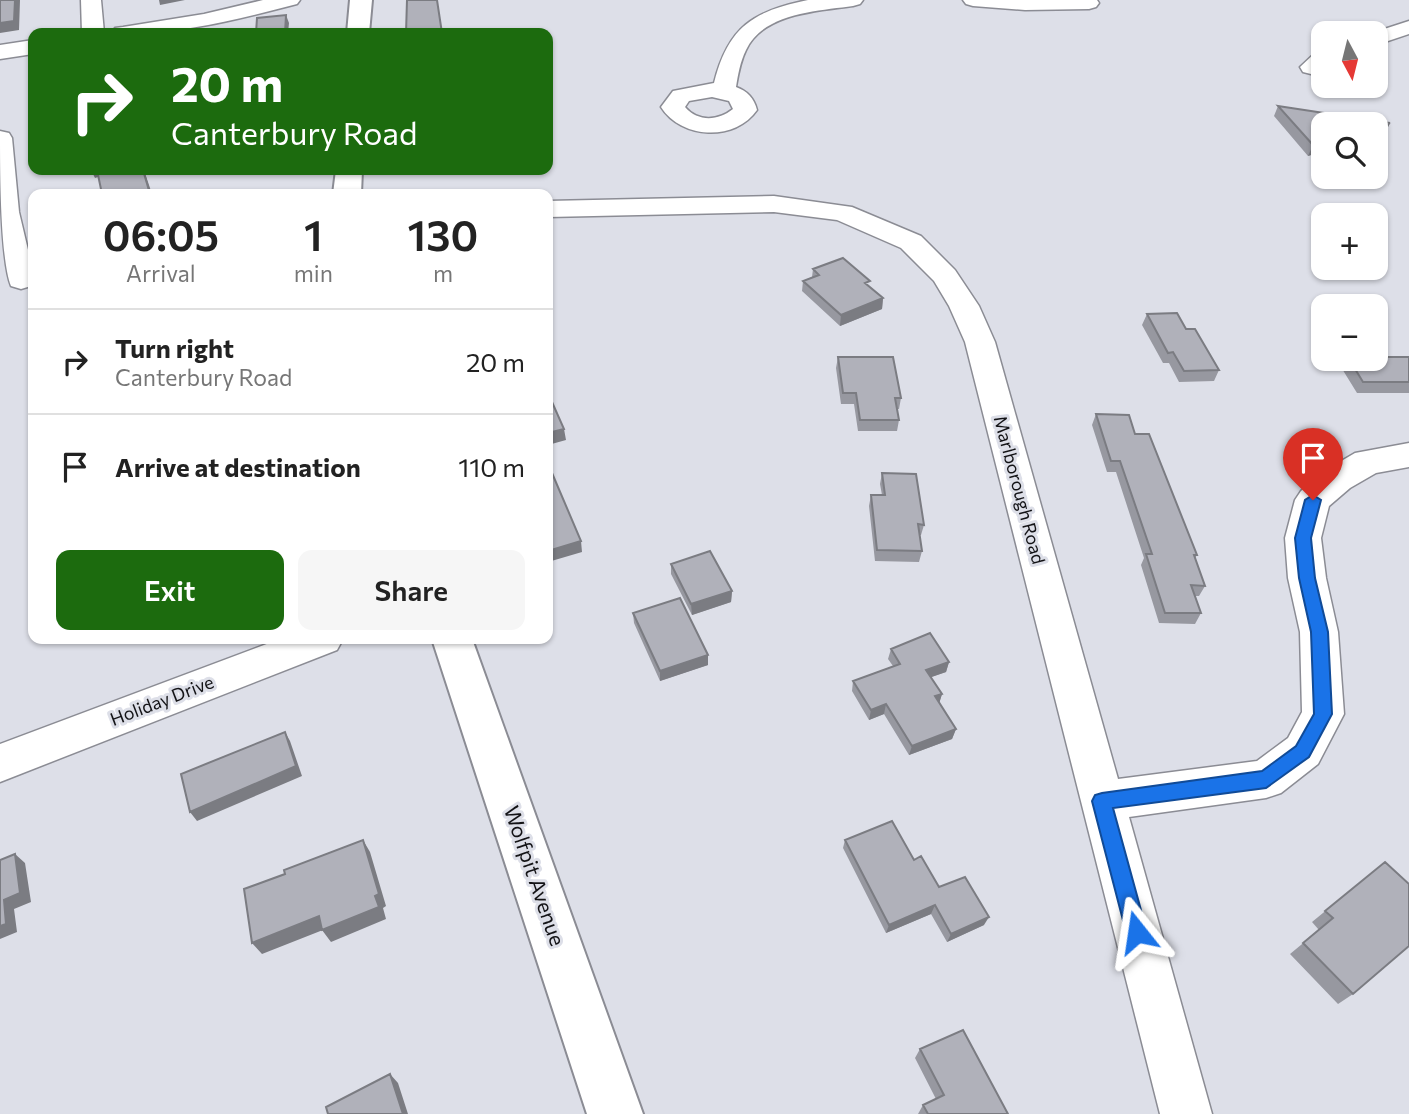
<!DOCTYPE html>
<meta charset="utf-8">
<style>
body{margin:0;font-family:Commissioner,sans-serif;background:#f6f6f6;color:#222;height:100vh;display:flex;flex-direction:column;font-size:26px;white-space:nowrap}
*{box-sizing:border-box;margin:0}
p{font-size:23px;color:#767676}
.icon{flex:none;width:38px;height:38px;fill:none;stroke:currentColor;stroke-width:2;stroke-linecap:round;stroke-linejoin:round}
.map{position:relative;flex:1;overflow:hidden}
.panel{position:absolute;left:28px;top:189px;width:525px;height:455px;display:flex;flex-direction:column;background:#fff;border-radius:14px;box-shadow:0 2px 5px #0004}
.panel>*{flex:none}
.guide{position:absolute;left:28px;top:28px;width:525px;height:147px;border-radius:14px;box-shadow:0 2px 5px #0004;background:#1c6b0e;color:#fff;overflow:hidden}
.needle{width:46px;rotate:173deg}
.controls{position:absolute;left:1311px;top:21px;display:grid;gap:14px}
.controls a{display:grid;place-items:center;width:77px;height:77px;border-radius:14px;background:#fff;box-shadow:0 2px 5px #0004;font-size:35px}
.pin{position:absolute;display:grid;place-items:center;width:60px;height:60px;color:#fff;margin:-72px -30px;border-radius:50% 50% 50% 0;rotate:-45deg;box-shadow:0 0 7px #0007}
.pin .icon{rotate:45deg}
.me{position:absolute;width:77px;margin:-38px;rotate:345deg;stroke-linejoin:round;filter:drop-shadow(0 0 5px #0008)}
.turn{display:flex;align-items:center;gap:24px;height:147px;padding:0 28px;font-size:32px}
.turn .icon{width:91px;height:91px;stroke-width:2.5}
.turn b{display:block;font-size:49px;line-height:60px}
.eta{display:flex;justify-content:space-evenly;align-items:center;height:119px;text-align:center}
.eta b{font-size:42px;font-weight:600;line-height:49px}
.cta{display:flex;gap:14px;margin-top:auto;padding:14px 28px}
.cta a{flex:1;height:80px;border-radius:14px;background:#1c6b0e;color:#fff;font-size:28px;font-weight:600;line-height:80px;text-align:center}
.cta a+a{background:#f6f6f6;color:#222}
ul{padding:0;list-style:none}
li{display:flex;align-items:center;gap:21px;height:105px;padding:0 28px;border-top:2px solid #e0e0e0}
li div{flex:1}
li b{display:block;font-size:26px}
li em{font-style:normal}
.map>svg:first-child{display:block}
</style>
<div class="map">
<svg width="1409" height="1114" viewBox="0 0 1409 1114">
<rect width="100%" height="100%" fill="#dddfe8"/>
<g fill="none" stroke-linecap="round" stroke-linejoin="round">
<defs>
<path id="street" d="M81,0H101L104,33H82Z
M263,0H300L297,4C236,20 175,36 112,33L115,28L123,27L204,14Z
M808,0H863L860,4L853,6C818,11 763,13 746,50C740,62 738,75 736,87C747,91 754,98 757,110C735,142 681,139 661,107L673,91L714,83C728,27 753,11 808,0ZM712,97L729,101L733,109C718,121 698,122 685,107L689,101Z
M963,0H1097L1099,3L1096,7L1089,9L1025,10L973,6L966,4Z
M1409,21V34L1376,45V33H1372Z
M33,40V54L0,59V45Z
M1323,51V69L1311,74L1303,72L1300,67L1315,53Z
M0,131L9,133L12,138L19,212L33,271L31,286L21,289L11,286C0,259 0,166 0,131Z
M774,196L852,207L921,236L955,270L979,306L995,342L1118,779L1257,761L1288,738L1302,712L1300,632L1288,578L1285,538L1295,500L1301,491L1326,470L1355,453L1409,443V467L1376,473L1350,488L1329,506L1321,538L1326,578L1338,632L1344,714L1318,764L1281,793L1266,798L1129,817L1212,1114H1160L965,342L949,306L934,281L901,248L837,220L774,212L548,217V201Z
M280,639H343L337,650L0,782V744Z"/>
<path id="secondary" d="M350,0H372L369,33H347Z
M336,170H362L361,194H333Z
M432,639H472L643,1114H587Z"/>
</defs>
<use href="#street" stroke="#8b8c94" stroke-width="3"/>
<use href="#secondary" stroke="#8b8c94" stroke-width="4"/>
<use href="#street" fill="#fff" fill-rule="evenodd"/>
<use href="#secondary" fill="#fff" fill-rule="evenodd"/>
</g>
<path fill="#9798a0" d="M1278,106L1390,123L1385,133L1376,136V124H1323V151L1308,156L1274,116Z
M412,170H460L413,174Z
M813,269L883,298L882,309L840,326L802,291L803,281L812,277Z
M1147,314L1186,329L1219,370L1214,381L1179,382L1169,363H1163L1142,325Z
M838,357L901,398L899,409H897L899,420L897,431H858L854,404H841L836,368Z
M1380,357H1409V393H1357L1336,359H1376Z
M1096,414L1135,434L1197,555L1195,558L1205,586L1199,596H1195L1201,613L1195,624L1159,623L1141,565L1144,558L1116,472H1107L1092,425Z
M882,473L924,525L921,535H919L922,551L919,562L875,561L869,506L871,495H882L880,484Z
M671,564L732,591L731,602L692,615L671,574Z
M633,613L708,665L660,681L634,623Z
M891,649L949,662L946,672L931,677L942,694L939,703L956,729L952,739L909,755L884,714L869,720L852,691L853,681L893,666L888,659Z
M845,840L914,860L939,887L984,925L947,942L931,914L886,933L843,848Z
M1385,862L1353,994L1338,1004L1290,954L1319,930L1312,922Z
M920,1049L1008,1114H918L923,1105L936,1099L915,1058Z"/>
<path fill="#7b7c82" d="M15,0H20L19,30L0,33V23Z
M159,0H185L160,5Z
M286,15L289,23L288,33H285Z
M1390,123L1385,133L1376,136V127Z
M1323,142V151L1308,156L1313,145Z
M91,170H98L101,176L95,178Z
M143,170H144L152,194H150Z
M883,298L882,309L840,326L841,315Z
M564,429L566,440L548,445V433Z
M581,541L582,552L548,562V551Z
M732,591L731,602L692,615L691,604Z
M708,655V665L660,681V671Z
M949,662L946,672L923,680L926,670Z
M942,694L939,704L935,696Z
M886,704L884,714L869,720L871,710Z
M956,729L952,739L909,755L912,746Z
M285,732L290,741L302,776L197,821L190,812Z
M363,840L370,852L386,906L383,908L386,919L331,942L322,930L375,896Z
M15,854L25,863L31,902L14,909L17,932L0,939V926L4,900Z
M935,905L931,914L886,933L889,925Z
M319,916L328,928L262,954L252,943Z
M989,917L984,925L947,942L951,934Z
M390,1074L398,1083L408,1114H403Z"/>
<path fill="#b0b1ba" stroke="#7b7c82" stroke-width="2" d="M0,0H15L14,21L0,23Z
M407,0H437L442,33H406Z
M286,15L285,33H256L257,18Z
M1278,106L1390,123L1376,127V124H1323V142L1313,145Z
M97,170H143L150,194H102Z
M843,258L870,281L865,283L883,298L841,315L803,281L819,275L813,269Z
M1177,313L1186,329H1195L1219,370L1184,371L1173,352L1168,353L1147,314Z
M1376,351L1380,357H1409V382H1363L1349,359H1376Z
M838,357H893L901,398H895L899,420H860L856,393H843Z
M548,393L564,429L548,433Z
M1096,414L1129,415L1135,434H1149L1197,555H1194L1205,586L1191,585L1201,613H1165L1146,554H1152L1120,461H1111Z
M552,473L581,541L548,551V474Z
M882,473L916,474L924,525L918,524L922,551L877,550L871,495H885Z
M710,551L732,591L691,604L671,564Z
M680,598L708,655L660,671L633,613Z
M930,633L949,662L926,670L942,694L935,696L956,729L912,746L886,704L871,710L853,681L900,664L891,649Z
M285,732L296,766L190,812L181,774Z
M892,821L914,860L921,856L939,887L965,877L989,917L951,934L935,905L889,925L845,840Z
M363,840L379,894L375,896L379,907L322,930L319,916L252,943L244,889L285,874L284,870Z
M15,854L20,893L4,900L6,924L0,926V860Z
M1385,862L1409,884V946L1353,994L1303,943L1333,918L1325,911Z
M963,1030L1008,1114H928L923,1105L944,1095L920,1049Z
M390,1074L403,1114H328L326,1107Z"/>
<path fill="#1a73e8" stroke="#114b97" stroke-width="2" d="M1313,495L1321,500L1311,538L1315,578L1328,632L1332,714L1309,757L1266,788L1113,808L1147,932L1144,939L1137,942L1129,939L1126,932L1092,801L1095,795L1102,793L1262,771L1296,746L1314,714L1311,632L1299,578L1295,538L1305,500Z"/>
<g text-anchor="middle" stroke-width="6" stroke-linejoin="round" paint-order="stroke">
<g font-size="18" fill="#131316" stroke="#dddfe8">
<text transform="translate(1019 490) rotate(75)" y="6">Marlborough Road</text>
<text transform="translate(162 701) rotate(-21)" y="6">Holiday Drive</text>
</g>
<g font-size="21" fill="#131316" stroke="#dddfe8">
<text transform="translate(534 876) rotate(71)" y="7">Wolfpit Avenue</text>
</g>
</g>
</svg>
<div class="controls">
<a><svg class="needle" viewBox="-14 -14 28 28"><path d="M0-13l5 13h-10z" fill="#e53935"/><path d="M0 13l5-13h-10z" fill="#767676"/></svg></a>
<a><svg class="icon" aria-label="search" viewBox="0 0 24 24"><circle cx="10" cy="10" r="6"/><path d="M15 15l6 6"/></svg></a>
<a>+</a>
<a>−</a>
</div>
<div class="pin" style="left:1313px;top:500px;background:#d93025"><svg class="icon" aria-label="arrive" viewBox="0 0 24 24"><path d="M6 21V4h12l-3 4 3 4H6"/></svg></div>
<svg class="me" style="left:1137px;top:932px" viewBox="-20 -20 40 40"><path d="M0-17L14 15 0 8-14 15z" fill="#1a73e8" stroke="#fff" stroke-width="4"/></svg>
<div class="guide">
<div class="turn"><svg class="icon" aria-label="right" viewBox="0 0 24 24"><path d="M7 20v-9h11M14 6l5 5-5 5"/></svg><div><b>20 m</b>Canterbury Road</div></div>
</div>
<section class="panel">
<div class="eta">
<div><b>06:05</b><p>Arrival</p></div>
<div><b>1</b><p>min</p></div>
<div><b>130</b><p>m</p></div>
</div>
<ul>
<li><svg class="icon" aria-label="right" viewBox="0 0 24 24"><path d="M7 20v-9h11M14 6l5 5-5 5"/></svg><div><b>Turn right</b><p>Canterbury Road</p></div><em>20 m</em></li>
<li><svg class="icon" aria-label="arrive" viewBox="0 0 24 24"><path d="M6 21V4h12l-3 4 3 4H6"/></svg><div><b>Arrive at destination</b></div><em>110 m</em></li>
</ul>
<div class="cta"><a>Exit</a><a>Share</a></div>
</section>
</div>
